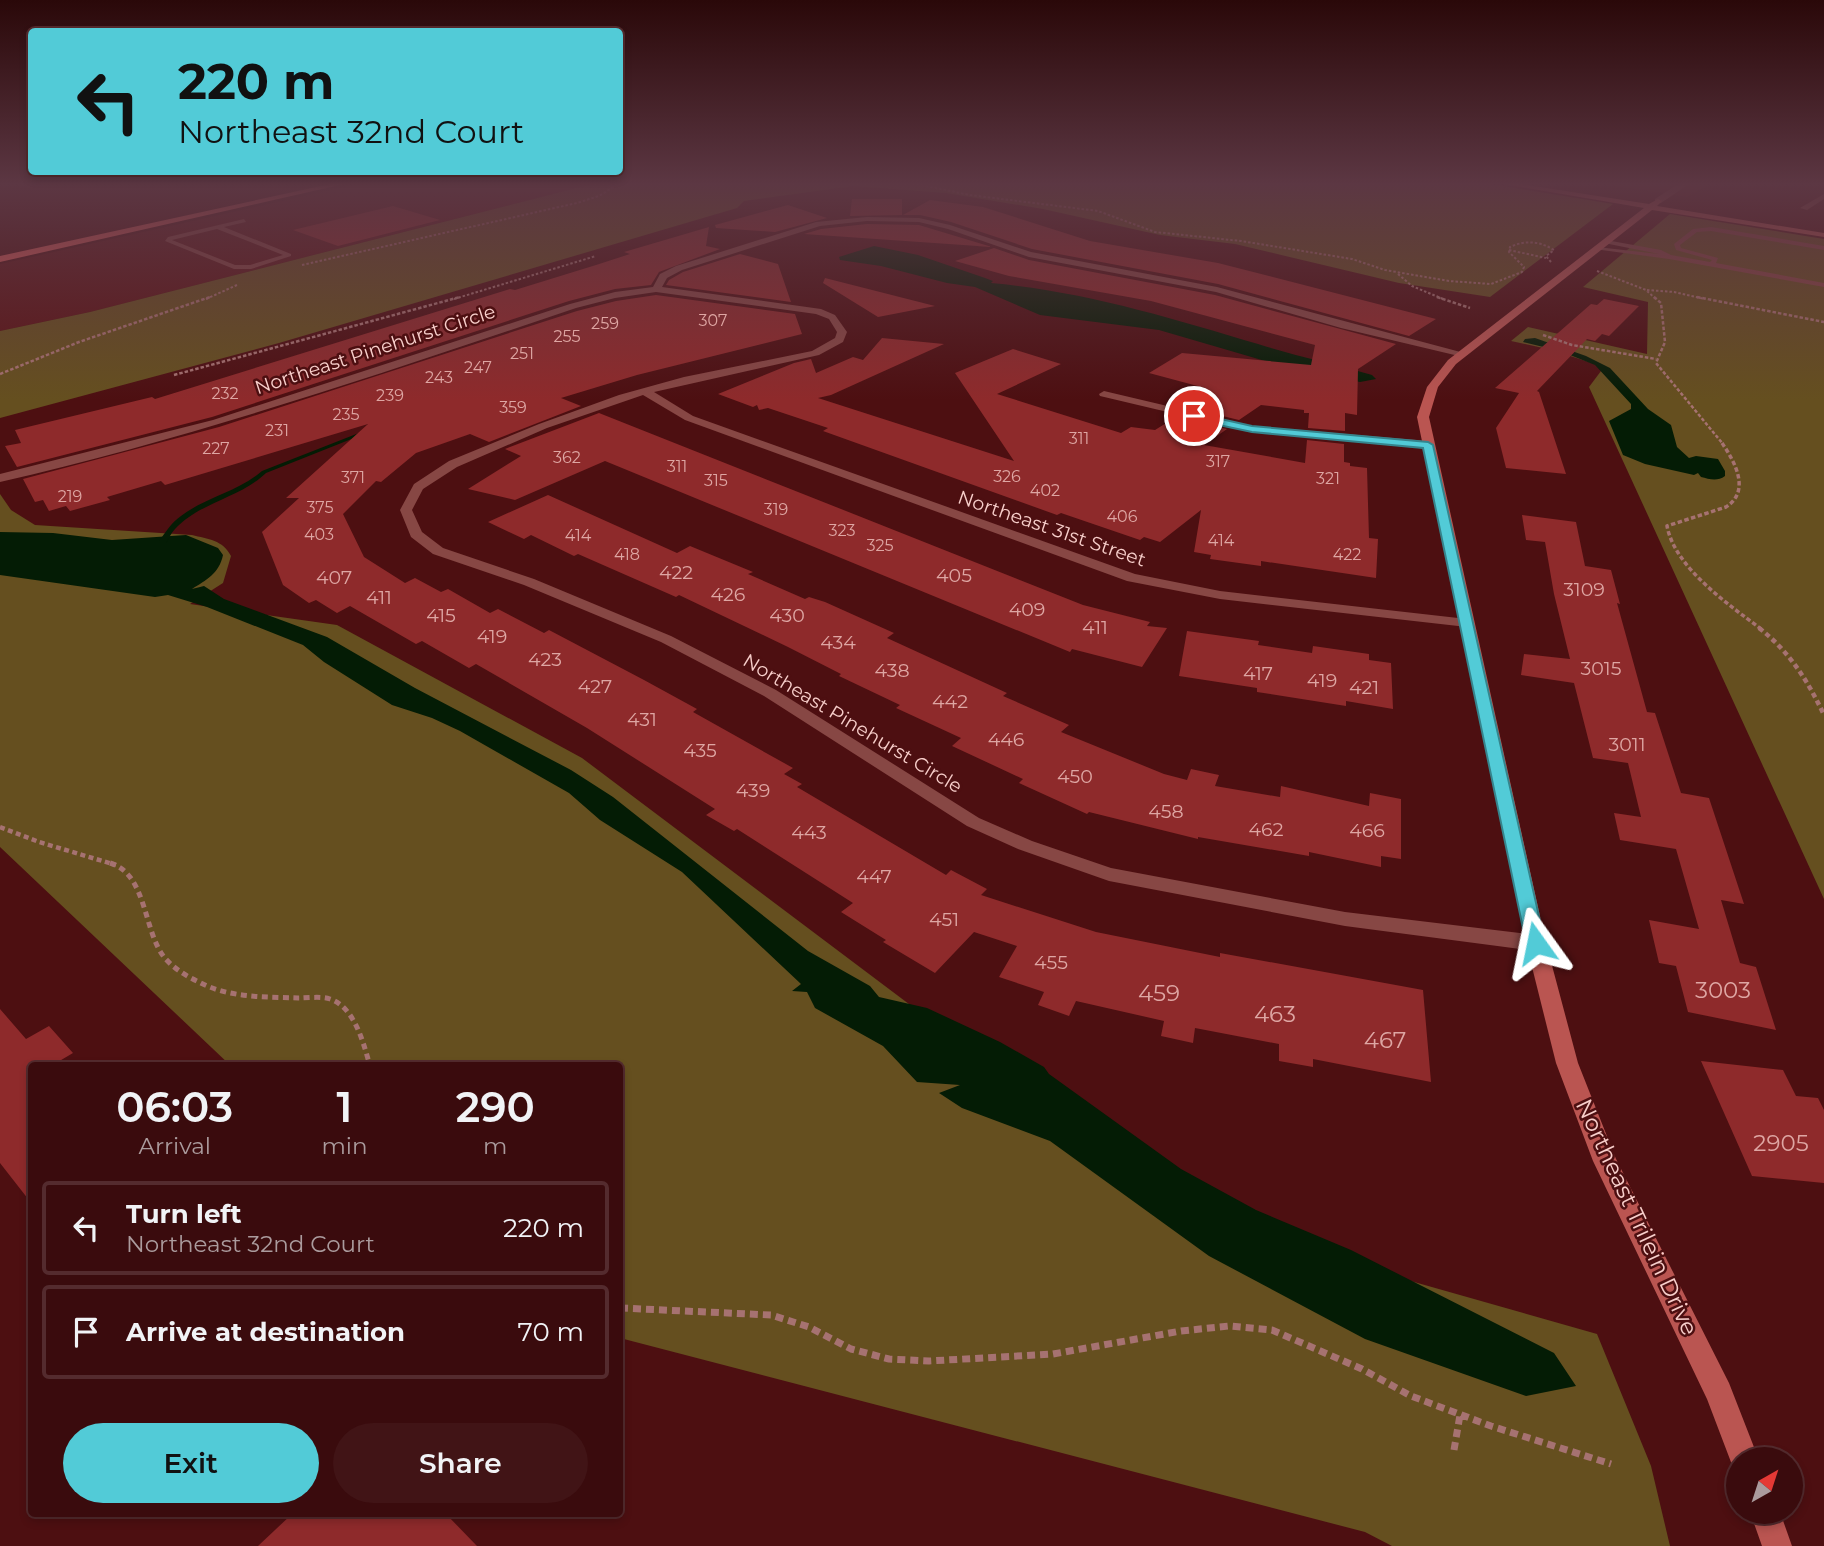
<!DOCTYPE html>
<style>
body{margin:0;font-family:Montserrat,sans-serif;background:#411416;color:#f1f3f6;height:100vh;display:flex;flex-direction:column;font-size:26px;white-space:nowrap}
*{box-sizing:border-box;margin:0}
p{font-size:23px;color:#ab9b9d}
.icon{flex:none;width:38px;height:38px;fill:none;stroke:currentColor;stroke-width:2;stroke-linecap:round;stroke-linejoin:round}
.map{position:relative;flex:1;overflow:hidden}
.side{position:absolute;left:28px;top:1062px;width:595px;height:455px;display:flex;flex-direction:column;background:#3a0b0d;border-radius:7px;box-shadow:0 4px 10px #0003,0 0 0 2px #542b2e}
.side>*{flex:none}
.guide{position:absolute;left:28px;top:28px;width:595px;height:147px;border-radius:7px;box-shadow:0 4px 10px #0003,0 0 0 2px #542b2e;background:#52cbd7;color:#111;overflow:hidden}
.needle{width:46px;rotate:39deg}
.tools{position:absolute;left:1726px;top:1447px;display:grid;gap:14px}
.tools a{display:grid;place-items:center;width:77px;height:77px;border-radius:50%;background:#3a0b0d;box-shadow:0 4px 10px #0003,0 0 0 2px #542b2e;font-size:35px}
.pin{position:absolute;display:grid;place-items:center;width:60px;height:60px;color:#fff;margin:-30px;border:4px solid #fff;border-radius:50%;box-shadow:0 2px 7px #0007}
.me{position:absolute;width:77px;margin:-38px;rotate:348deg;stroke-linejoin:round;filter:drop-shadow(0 0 5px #0008)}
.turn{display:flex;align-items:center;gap:24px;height:147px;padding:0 35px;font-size:32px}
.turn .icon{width:91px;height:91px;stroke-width:2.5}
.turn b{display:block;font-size:49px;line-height:60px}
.eta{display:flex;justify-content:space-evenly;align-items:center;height:119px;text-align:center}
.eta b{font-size:42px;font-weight:600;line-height:49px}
.cta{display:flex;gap:14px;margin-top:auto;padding:14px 35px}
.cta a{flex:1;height:80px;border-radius:42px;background:#52cbd7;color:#111;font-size:28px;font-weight:600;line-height:80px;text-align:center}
.cta a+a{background:#411416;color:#f1f3f6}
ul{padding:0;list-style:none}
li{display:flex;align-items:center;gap:21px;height:94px;margin:0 14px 10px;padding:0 21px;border:4px solid #542b2e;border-radius:7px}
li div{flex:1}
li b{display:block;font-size:26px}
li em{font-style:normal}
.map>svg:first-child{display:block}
</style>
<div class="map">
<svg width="1824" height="1546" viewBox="0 0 1824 1546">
<rect width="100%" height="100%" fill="#4d0f11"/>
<path fill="#5b1416" d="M358,184H592L90,312L0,331V264Z
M1603,184H1710L1687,197Z"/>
<path fill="#654f1f" d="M592,184H1491L1613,204L1490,297L1399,283L1235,244L1160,235L1043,209L946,193L853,186L744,201L737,208L279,343L0,418V331L90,312Z
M1670,214L1824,239V899L1589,387L1604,367L1552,350L1511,341L1528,327L1647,354L1648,302L1583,287Z
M0,494L11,510L35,525L192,535C208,539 223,540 231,556L223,583L190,604L337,625L582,758L1196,1220L1597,1334L1651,1466L1670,1546H1392L1365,1532L620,1338V1066H231L0,847Z"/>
<path fill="#041c05" d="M874,246L918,255L985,278L993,281L991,283C1083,291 1171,318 1258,344C1296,356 1335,364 1372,375L1376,379L1360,382L1275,364L1159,330L1040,315L975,287L947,283L881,266L840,260L839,257Z
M1535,338L1586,356L1610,368L1648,409L1671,425L1677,447L1689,458L1696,456L1718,459L1725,471V476C1717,482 1709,479 1701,477L1698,473L1694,475L1645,464L1623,455L1609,421L1631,409V404L1595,365L1560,351L1523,342L1525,339Z
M0,532L53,533L112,540L186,535L218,548L223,555C219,574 206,580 192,589L204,586L224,599L327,637L415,688L571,770L613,797L808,951L870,986L879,997L927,1008L1000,1042L1044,1067L1049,1074L1181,1169L1256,1210L1351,1250L1554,1353L1576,1386L1526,1396L1365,1339L1209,1256L1050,1141L962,1108L939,1093L960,1085L917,1082L883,1046L815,1008L807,992L792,991L801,984L682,872L600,820L569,793L460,731L432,718L392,705L324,662L303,645L207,607L168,595L155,597L0,575Z"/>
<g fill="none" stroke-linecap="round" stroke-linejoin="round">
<path fill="#041c05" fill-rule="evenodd" d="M364,431L369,432L266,473C240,498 200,502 175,529C171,533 169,538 166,543H160L159,541C166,532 171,523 181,516C206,497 238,492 262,471Z"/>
</g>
<path fill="#8e2a2b" d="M852,199H902V215L850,216Z
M930,200L983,207L1090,241L1218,263L1436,319L1409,336L1218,284L1032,249L951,222L920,215H903Z
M788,205L827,218L775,232L716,228L715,225Z
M393,206L440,220L338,246L293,230Z
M867,224L919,225L992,247L804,234L821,229Z
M709,227L706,246L720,249L659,272L651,285L615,289L569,301L212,417L17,467L5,446L21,443L15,430L152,397L155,399L510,289L515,290L596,265L630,254L624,252Z
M994,248L1029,260L1215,295L1396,344L1358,369L1357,415L1345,413V431L1308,428L1309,413H1304V410L1261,405L1239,420L1189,408L1211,395L1200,392L1205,388L1149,373L1182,353L1311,365L1315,345L1151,301L1009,276L955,261Z
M740,254L778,264L791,302L666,285L669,280L683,272Z
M825,278L935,306L878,317L823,283Z
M656,295L795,314L802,334L637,375L561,398L581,406L489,442L470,434L416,453L381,482L376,481L343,514L364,557L405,583L415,578L441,592L448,589L490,613L498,609L544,633L549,630L644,680L697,709L693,712L793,768L784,774L802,784L797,787L946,875L951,870L987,889L981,895L1096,932L1220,957V953L1423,990L1431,1082L1313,1059V1067L1279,1061V1044L1195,1028L1193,1043L1161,1036L1164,1021L1076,1001L1069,1016L1038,1005L1044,992L999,977L1017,946L974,932L935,973L883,942L886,940L841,912L853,903L737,829L734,831L706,815L715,809L587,728L476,664L469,668L422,641L416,644L350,606L337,613L316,600L309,603L283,585L262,532L299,498H286L368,424L165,485L161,481L107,497L110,500L70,511L66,506L49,511L43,500L35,502L23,479L219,427L577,311L616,301Z
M1604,299L1639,306L1609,336L1602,334L1595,341L1587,339L1537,391L1539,392L1566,474L1506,468L1496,428L1519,393L1495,388L1591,304L1597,305Z
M882,338L944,344L831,395L818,398L1014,461L955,373L1013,349L1061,364L997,394L1121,433L1131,427L1155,430L1176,417L1227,429L1204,445L1305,463L1307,440L1344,444V462L1350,463V466L1367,468L1369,538L1378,539L1376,578L1261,561V566L1210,559L1211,555L1194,552L1201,510L1160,542L1144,537L1140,540L1061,513L1057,515L823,431L828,428L768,408L759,410L757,405L753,407L718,394L794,363L811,359L816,373L853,357L863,360Z
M599,413L1083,605L1150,622L1147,626L1167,628L1142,667L1072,649L1070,652L605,461L515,500L468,489L521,456L505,449Z
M548,495L677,553L690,546L753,572L748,574L805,599L809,597L825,602L894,633L887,638L1007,693L1003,696L1069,725L1061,732L1164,774L1187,780L1191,769L1219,775L1215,786L1280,797L1281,786L1369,806L1370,793L1401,799V859L1381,856V867L1309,852V856L1198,837V839L1089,812L1087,814L1019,783L1023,779L952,746L961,738L896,708L900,705L839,676L841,674L788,647L679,595L676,597L578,554L574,556L531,535L524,539L488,522Z
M1522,515L1576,522L1585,566L1611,570L1620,604L1617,603L1647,712L1655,713L1681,793L1709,798L1744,904L1721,900L1740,963L1756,967L1776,1030L1688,1012L1676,966L1659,963L1649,920L1699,929L1676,849L1620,840L1614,813L1641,817L1628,763L1593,758L1574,683L1521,675L1524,654L1570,659L1554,594L1545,542L1526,540Z
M1187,631L1259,641L1258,645L1312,653L1313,646L1369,654V660L1391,663L1393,709L1346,701V706L1257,692V688L1179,676Z
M0,1009L26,1039L49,1026L73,1053L51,1066H32V1204L0,1163Z
M1701,1061L1783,1070L1796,1096L1818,1098L1824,1110V1183L1752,1176Z
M292,1514H446L477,1546H258Z"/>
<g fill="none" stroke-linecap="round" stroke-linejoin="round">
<path stroke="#a67271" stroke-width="2" stroke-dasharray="2.5 2" stroke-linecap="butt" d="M917,184L970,195L1098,211L1155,232L1241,241L1352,259L1385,270L1449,281L1491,284L1522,272L1524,267L1509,252L1510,247C1525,240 1540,241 1554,250L1546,256L1551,262
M1509,250L1546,258
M302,265L577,203L599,196L618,184
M1597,271L1646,290L1656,299
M1398,274L1412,286L1443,299
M1647,290L1674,292L1705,299
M206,299L237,285
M454,299L596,256"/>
<path stroke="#a67271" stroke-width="2.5" stroke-dasharray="3.5 2" stroke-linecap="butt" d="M1437,297L1470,308
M1654,297L1661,303L1665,342L1656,363L1723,444
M1697,297L1824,322
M1543,335L1572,345L1656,359
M0,374L79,342L210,297
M174,375L460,297"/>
<path stroke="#a67271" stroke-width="3.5" stroke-dasharray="4.5 2.5" stroke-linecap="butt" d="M1722,443C1735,462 1751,491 1726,507L1667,526C1675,568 1728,604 1761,629"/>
<path stroke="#a67271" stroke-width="4.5" stroke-dasharray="5 3.5" stroke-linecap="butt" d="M1759,628C1789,651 1808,681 1824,715
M0,827L39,842L116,865"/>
<path stroke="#a67271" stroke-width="5" stroke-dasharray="6 4.5" stroke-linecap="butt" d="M110,863C147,874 143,930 164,957C173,968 186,976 199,982C228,998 266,997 298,998C308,998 321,996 330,999C355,1007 364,1045 370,1066"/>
<path stroke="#a67271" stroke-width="7" stroke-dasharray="8 5" stroke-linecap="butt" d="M620,1308L771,1315L809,1327L851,1349L889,1359L929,1361L1053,1354L1181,1331L1229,1326L1272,1330L1362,1369L1411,1396L1491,1426L1611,1464
M1454,1450L1460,1415"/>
<path fill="#874744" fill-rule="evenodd" d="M244,219L246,222L224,227L291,254V256L251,269H234L165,241L168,237ZM217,229L283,255L250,265H235L172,240Z
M1711,227L1824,246V250L1711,231L1697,232L1680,245L1681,248L1718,258L1716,263L1824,283V287L1669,259L1594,249L1597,247L1659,254L1604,243L1606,240L1661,250L1671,255L1710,262L1712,260L1676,250L1674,244L1693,229Z"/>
<path fill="#874744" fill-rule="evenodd" d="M1678,184H1689L1661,203H1655V199Z
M1824,194V199L1807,210L1800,208Z
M867,217L919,218L950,225L1031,252L1217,287L1468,354L1463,357L1341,328L1216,292L1029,257L948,229L919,222L867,221L820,226L682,270L667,278L662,287L821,309L835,315L847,332L843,342L819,355L654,392L693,416L1135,574L1220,591L1467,619L1474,623L1467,627L1220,599L1127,581L685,420L643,395L547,428L457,467L423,489L412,510L422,532L443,548L534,579L671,636L776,690L979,818L1032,841L1111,868L1345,912L1536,935L1543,938L1546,943L1543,948L1536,951L1345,926L1109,881L1018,849L967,826L764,696L661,642L524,585L433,554L411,537L400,510L414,484L449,461L539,424L619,395L684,377L812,351L835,338L837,332L829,319L816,314L656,292L615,298L576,308C386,372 196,437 0,482V474L213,420L570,304L615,292L653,287L660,274L676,266L816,222Z
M1104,391L1252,426L1428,441L1434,445L1428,449L1252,432L1100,396L1099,394Z"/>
<path fill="#ba5551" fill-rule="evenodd" d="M1504,184H1521L1649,204L1658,199L1662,201L1657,206L1824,233V237L1652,210L1456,364L1438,387L1429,417L1546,943L1578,1063L1616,1159L1729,1383L1759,1460H1738V1472L1734,1470L1707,1399L1593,1161L1556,1063L1526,943L1417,417L1427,387L1448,360L1644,208Z
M1750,1512H1780L1792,1546H1762Z"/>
<path fill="#e25e5b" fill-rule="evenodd" d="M330,184H344L0,262V256Z"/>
</g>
<linearGradient id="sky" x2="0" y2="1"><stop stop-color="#2a0809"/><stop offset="0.46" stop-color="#5c3743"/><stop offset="1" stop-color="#5c3743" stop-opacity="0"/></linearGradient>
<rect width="1824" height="400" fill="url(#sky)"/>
<path fill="#52cbd7" stroke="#35848c" stroke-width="2" d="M1194,413L1252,426L1428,442L1433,445L1545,943L1542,948H1529L1526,943L1423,448L1252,432L1190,419V414Z"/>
<g text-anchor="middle" stroke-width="5" stroke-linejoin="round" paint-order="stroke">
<g font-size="16" fill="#dea6a3">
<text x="713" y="326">307</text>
<text x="605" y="329">259</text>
<text x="567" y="342">255</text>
<text x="522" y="359">251</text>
<text x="478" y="373">247</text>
<text x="439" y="383">243</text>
<text x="225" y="399">232</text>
<text x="390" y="401">239</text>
<text x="513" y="413">359</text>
<text x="346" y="420">235</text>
<text x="277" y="436">231</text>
<text x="1079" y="444">311</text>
<text x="216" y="454">227</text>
<text x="567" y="463">362</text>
<text x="1218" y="467">317</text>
<text x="677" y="472">311</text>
<text x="1007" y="482">326</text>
<text x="353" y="483">371</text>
<text x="1328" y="484">321</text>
<text x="716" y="486">315</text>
<text x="1045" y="496">402</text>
<text x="70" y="502">219</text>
<text x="320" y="513">375</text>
<text x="776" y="515">319</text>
<text x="1122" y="522">406</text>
<text x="842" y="536">323</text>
<text x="319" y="540">403</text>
<text x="578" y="541">414</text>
<text x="1221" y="546">414</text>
<text x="880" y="551">325</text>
<text x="627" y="560">418</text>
<text x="1347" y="560">422</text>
</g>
<g font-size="19" fill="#f8cfcb" stroke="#4d0f11">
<text transform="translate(375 349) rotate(-18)" y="7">Northeast Pinehurst Circle</text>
<text transform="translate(1052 528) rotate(19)" y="7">Northeast 31st Street</text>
<text transform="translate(853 723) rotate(31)" y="7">Northeast Pinehurst Circle</text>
</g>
<g font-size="19" fill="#dea6a3">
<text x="676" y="579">422</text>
<text x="954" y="582">405</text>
<text x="334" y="584">407</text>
<text x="1584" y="596">3109</text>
<text x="728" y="601">426</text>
<text x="379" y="604">411</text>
<text x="1027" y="616">409</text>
<text x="441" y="622">415</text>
<text x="787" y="622">430</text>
<text x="1095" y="634">411</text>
<text x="492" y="643">419</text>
<text x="838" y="649">434</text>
<text x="545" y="666">423</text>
<text x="1601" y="675">3015</text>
<text x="892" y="677">438</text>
<text x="1258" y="680">417</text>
<text x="1322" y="687">419</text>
<text x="595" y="693">427</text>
<text x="1364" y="694">421</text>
<text x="950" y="708">442</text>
<text x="642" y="726">431</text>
<text x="1006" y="746">446</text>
<text x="1627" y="751">3011</text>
<text x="700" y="757">435</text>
<text x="1075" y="783">450</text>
<text x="753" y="797">439</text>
<text x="1166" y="818">458</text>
<text x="1266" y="836">462</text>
<text x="1367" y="837">466</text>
<text x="809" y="839">443</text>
<text x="874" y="883">447</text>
<text x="944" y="926">451</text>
<text x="1051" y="969">455</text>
</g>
<g font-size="23" fill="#dea6a3">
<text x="1723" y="998">3003</text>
<text x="1159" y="1001">459</text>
<text x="1275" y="1022">463</text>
<text x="1385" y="1048">467</text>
<text x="1781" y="1151">2905</text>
</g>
<g font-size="23" fill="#f8cfcb" stroke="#4d0f11">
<text transform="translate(1637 1217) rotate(65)" y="8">Northeast Trilein Drive</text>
</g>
</g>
</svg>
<div class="tools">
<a><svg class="needle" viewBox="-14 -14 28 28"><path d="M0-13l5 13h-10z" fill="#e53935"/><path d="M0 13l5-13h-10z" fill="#ab9b9d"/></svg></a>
</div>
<div class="pin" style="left:1194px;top:416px;background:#d93025"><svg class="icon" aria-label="arrive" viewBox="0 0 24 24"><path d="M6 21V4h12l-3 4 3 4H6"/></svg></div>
<svg class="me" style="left:1536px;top:943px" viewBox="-20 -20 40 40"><path d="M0-17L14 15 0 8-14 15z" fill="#52cbd7" stroke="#fff" stroke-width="4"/></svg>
<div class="guide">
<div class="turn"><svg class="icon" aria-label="left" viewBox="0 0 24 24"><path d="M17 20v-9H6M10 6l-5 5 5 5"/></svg><div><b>220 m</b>Northeast 32nd Court</div></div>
</div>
<section class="side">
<div class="eta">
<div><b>06:03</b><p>Arrival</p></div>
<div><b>1</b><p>min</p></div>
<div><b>290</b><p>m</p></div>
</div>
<ul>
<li><svg class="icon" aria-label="left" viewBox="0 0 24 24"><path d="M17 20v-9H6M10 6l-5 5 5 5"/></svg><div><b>Turn left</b><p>Northeast 32nd Court</p></div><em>220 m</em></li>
<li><svg class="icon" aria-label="arrive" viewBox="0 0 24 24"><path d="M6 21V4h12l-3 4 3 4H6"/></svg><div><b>Arrive at destination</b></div><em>70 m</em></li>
</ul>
<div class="cta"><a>Exit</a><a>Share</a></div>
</section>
</div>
